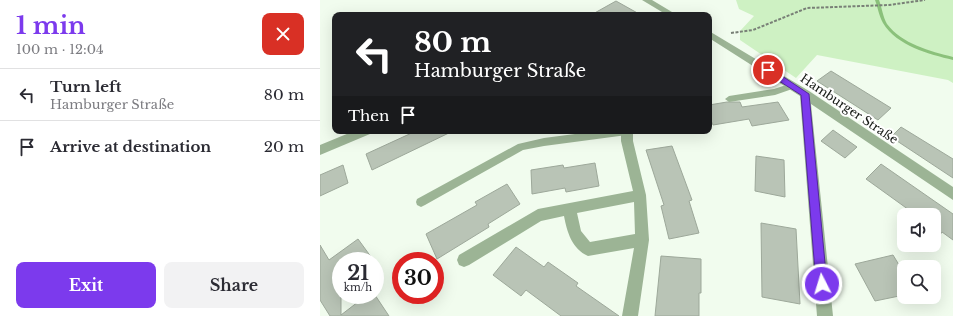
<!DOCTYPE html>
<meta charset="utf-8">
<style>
body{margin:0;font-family:"Libre Baskerville",serif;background:#f2f2f3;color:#2b2b33;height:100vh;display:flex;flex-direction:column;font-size:15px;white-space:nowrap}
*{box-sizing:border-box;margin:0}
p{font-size:13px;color:#7c7c81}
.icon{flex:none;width:22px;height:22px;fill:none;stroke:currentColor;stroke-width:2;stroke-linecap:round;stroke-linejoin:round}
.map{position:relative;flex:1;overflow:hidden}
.panel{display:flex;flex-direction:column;background:#fff;width:320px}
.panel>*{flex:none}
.guide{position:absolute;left:12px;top:12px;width:380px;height:122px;border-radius:8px;box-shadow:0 4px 16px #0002;background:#202124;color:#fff;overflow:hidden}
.fabs{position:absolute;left:577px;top:208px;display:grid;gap:8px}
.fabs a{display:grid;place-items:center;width:44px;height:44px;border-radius:8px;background:#fff;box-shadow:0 4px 16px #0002;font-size:20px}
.speed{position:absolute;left:12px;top:252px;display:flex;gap:8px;font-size:20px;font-weight:700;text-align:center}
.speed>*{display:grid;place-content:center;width:52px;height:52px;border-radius:50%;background:#fff;box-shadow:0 4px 16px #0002;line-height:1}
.speed small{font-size:10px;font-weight:400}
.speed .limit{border:6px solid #d22;background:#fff;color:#111}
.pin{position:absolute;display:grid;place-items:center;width:34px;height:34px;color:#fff;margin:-17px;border:2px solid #fff;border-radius:50%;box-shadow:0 1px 4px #0007}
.me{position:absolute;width:44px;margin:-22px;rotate:355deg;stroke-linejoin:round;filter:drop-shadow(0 0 3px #0008)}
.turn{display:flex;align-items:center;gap:14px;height:84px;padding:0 16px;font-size:18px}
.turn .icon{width:52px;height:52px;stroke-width:2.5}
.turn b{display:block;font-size:28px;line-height:34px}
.then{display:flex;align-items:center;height:38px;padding:0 16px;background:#0003;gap:8px;font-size:15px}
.round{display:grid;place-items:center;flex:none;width:42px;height:42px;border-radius:8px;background:#f2f2f3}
.head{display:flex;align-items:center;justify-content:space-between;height:68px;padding:0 16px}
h1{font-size:24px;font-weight:700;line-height:30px;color:#7c3aed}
.cta{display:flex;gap:8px;margin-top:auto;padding:8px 16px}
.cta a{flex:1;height:46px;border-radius:8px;background:#7c3aed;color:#fff;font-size:16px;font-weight:700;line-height:46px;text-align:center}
.cta a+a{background:#f2f2f3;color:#2b2b33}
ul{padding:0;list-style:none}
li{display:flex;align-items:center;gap:12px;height:52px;padding:0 16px;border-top:1px solid #e1e1e2}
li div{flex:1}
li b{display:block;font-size:15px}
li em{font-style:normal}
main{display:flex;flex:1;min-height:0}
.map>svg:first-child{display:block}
</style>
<main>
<section class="panel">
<div class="head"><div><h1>1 min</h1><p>100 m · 12:04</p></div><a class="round" style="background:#d93025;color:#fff"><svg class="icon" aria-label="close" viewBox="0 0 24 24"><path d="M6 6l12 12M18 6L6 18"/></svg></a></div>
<ul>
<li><svg class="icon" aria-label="left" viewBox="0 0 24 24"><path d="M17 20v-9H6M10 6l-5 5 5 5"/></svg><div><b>Turn left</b><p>Hamburger Straße</p></div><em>80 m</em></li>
<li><svg class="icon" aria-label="arrive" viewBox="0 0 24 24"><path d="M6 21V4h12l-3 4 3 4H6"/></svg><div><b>Arrive at destination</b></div><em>20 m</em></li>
</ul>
<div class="cta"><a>Exit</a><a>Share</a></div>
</section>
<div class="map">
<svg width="633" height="316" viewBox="0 0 633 316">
<rect width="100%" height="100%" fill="#f1fcee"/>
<path fill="#cef1c3" d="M416,0H633V83L628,80L497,55L476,78L420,40V31L434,16L419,9Z"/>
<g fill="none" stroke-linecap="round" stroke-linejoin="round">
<path fill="#8bc17b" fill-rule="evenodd" d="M555,0H559C562,8 563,17 567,24C582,44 610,51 633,57V60C609,54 577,46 563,23C559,16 558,8 555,0Z"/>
</g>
<path fill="#b9c4b6" stroke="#9da89a" d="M296,1L321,15H271Z
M511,71L571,108L558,120L497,81Z
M407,102H420L422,107L458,102L469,120L432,126L429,119L393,125L389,116V105Z
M581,127L633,159V178L571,137Z
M513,130L537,147L525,158L501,141Z
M96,131H133L52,170L46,154Z
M352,146L372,200L369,201L379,233L349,239L341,206L344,205L326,150Z
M436,156L464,160L465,197L435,191Z
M275,163L279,186L246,192L245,188L212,194L211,170L243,165L244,168Z
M561,164L633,214V240L622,232L614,243V215H596L546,179Z
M23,165L28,183L0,196V175Z
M187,184L200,204L168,224L169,227L117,259L106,234L157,205L155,202Z
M441,223L476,229L480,304L442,297Z
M38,239L54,261H21V315L47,295H55L69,316H10L0,300V245L9,260Z
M196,247L224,267L228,262L258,283L256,286L299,316H241L206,290L201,296L173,275Z
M573,255L584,273V295L555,301L535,264Z
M341,256L381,259V293H379V316H335Z"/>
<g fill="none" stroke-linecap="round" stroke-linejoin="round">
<path stroke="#798077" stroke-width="2" stroke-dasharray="3 1.5" stroke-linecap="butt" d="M411,33L433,30L487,8L569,5L605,0"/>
<path fill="#9cb495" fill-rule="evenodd" d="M472,83L476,86L475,88L455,95L409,102L405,99L409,96L454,89Z
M278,131H312L307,135L224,146L203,150L105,205L101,207L97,205L96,202L97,199L198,144L224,138Z"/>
<path fill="#9cb495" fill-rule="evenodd" d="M322,0H332L357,15H347Z
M389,31L489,91L633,187V200L491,104L513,316H497L480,96L389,38Z
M34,131H52L50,134L0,155V145Z
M301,131H313V141L326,195L329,240L318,316H302L314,248L268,256C252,249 247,232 244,216L221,221L149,265L144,267L139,265L137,260L139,255L218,209L313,191L301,141ZM314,202L315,234L270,242L261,231L257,213Z"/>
</g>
<path fill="#7c3aed" stroke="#51269a" d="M445,68H450L489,94L507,284L506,288L502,290L498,288L496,284L481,95L445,72Z"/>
<g text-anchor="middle" stroke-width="4" stroke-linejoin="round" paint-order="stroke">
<g font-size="12" fill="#151914" stroke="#fff">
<text transform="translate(529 109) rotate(34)" y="4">Hamburger Straße</text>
</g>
</g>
</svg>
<div class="fabs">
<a><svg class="icon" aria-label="sound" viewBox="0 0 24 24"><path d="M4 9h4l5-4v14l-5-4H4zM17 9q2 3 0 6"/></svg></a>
<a><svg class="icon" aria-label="search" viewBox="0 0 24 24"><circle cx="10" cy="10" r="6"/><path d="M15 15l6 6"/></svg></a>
</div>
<div class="speed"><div>21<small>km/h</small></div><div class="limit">30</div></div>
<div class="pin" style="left:448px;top:70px;background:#d93025"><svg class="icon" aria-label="arrive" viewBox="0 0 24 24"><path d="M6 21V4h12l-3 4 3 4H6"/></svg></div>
<svg class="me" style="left:502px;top:284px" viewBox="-20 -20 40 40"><circle r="17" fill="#7c3aed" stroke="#fff" stroke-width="3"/><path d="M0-11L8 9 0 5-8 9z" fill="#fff"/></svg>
<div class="guide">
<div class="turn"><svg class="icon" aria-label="left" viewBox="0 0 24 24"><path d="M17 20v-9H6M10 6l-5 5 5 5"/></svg><div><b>80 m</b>Hamburger Straße</div></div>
<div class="then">Then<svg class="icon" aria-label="arrive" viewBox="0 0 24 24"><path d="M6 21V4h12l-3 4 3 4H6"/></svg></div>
</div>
</div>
</main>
